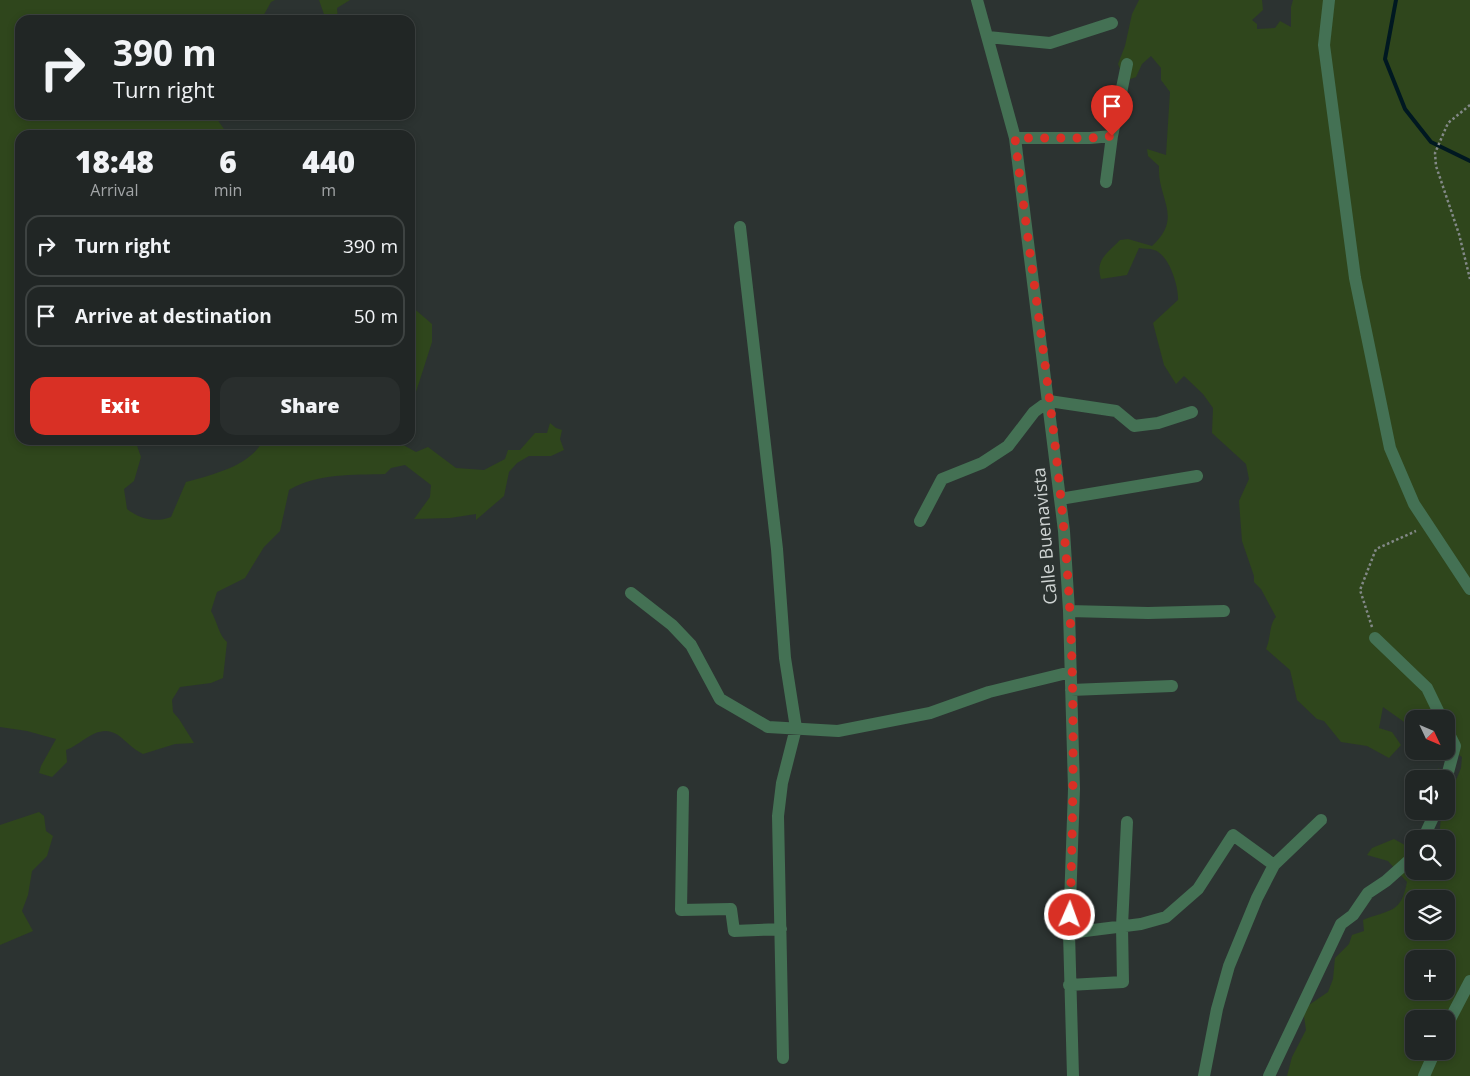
<!DOCTYPE html>
<meta charset="utf-8">
<style>
body{margin:0;font-family:"Open Sans",sans-serif;background:#292e2d;color:#f1f3f6;height:100vh;display:flex;flex-direction:column;font-size:19px;white-space:nowrap}
*{box-sizing:border-box;margin:0}
p{font-size:16px;color:#a2a5a7}
.icon{flex:none;width:28px;height:28px;fill:none;stroke:currentColor;stroke-width:2;stroke-linecap:round;stroke-linejoin:round}
.map{position:relative;flex:1;overflow:hidden}
.panel{position:absolute;left:15px;top:130px;width:400px;height:315px;display:flex;flex-direction:column;background:#212625;border-radius:15px;box-shadow:0 2px 8px #0003,0 0 0 1px #3e4342}
.panel>*{flex:none}
.top-card{position:absolute;left:15px;top:15px;width:400px;height:105px;border-radius:15px;box-shadow:0 2px 8px #0003,0 0 0 1px #3e4342;background:#212625;color:#f1f3f6;overflow:hidden}
.needle{width:32px;rotate:134deg}
.controls{position:absolute;left:1405px;top:710px;display:grid;gap:10px}
.controls a{display:grid;place-items:center;width:50px;height:50px;border-radius:10px;background:#212625;box-shadow:0 2px 8px #0003,0 0 0 1px #3e4342;font-size:25px}
.pin{position:absolute;display:grid;place-items:center;width:42px;height:42px;color:#fff;margin:-51px -21px;border-radius:50% 50% 50% 0;rotate:-45deg;box-shadow:0 0 5px #0007}
.pin .icon{rotate:45deg}
.me{position:absolute;width:55px;margin:-28px;rotate:2deg;stroke-linejoin:round;filter:drop-shadow(0 0 4px #0008)}
.turn{display:flex;align-items:center;gap:18px;height:105px;padding:0 15px;font-size:22px}
.turn .icon{width:65px;height:65px;stroke-width:2.5}
.turn b{display:block;font-size:35px;line-height:42px}
.eta{display:flex;justify-content:space-evenly;align-items:center;height:85px;text-align:center}
.eta b{font-size:30px;font-weight:800;line-height:35px}
.button{display:flex;gap:10px;margin-top:auto;padding:10px 15px}
.button a{flex:1;height:58px;border-radius:15px;background:#d93025;color:#fff;font-size:20px;font-weight:800;line-height:58px;text-align:center}
.button a+a{background:#292e2d;color:#f1f3f6}
ul{padding:0;list-style:none}
li{display:flex;align-items:center;gap:15px;height:62px;margin:0 10px 8px;padding:0 5px;border:2px solid #3e4342;border-radius:15px}
li div{flex:1}
li b{display:block;font-size:19px}
li em{font-style:normal}
.map>svg:first-child{display:block}
</style>
<div class="map">
<svg width="1470" height="1076" viewBox="0 0 1470 1076">
<rect width="100%" height="100%" fill="#2c3331"/>
<path fill="#2f461c" fill-rule="evenodd" d="M0,0H275L271,2L261,20L238,14L232,20H20V115H217V119L226,132L225,135H20V440H135L141,457L134,481L124,489L127,509C140,519 155,523 171,517L186,482C211,475 251,466 263,440H394L416,452L428,447L456,468L484,470L505,459L508,450H520L535,433H547L550,423L556,428L562,430L560,439L564,450L551,456H529L517,463L509,472L504,496L476,520V514L450,518L414,519L430,497L431,485L405,465L391,468L385,474C354,475 317,473 289,490L280,531L264,547L245,578L217,592L211,611C217,621 219,636 227,642L223,678L211,683L180,687L172,700L173,712L179,719L194,743L175,744L143,754C133,749 127,742 118,735C98,722 83,744 66,750L67,762L52,777L39,773L41,766L56,739L27,731L0,727Z
M319,0H350L337,8L338,20H326Z
M1139,0H1262L1263,10L1252,20L1257,24V29L1275,28L1280,21L1291,27V7L1293,0H1470V1076H1287L1292,1057L1306,1030L1303,1009L1328,992L1333,979L1335,958L1349,944L1352,935L1364,931L1363,920C1390,909 1401,914 1407,882L1388,861L1367,855L1372,848L1394,839L1414,850V871H1446V839H1439L1441,817L1435,811H1446V779H1439L1438,768L1456,780L1461,768L1462,757L1446,746V719H1414V723L1407,724L1383,707L1379,728L1392,732L1401,745L1389,758L1367,746L1341,742L1324,721L1317,719L1297,700L1290,670L1266,649C1271,639 1269,624 1276,617L1261,589L1254,582V576L1242,541L1239,501L1249,479L1246,464L1212,433L1213,408L1203,394L1184,376L1176,384L1164,365L1153,323L1178,300C1179,287 1169,254 1154,250C1149,248 1144,249 1139,248L1127,275L1101,279C1095,259 1107,254 1120,240L1128,239L1152,246C1184,217 1157,199 1159,166L1148,156L1147,149L1166,155L1170,92L1161,80V68L1151,56L1142,64L1136,77L1125,81L1118,64L1125,46L1132,14ZM1414,899H1446V931H1414ZM1414,959H1446V991H1414ZM1414,1019H1446V1051H1414Z
M410,305L432,324V342L416,392L410,397Z
M39,812L44,816L46,831L53,836L47,856L32,871L28,895L22,911L33,931L0,945V825Z"/>
<g fill="none" stroke-linecap="round" stroke-linejoin="round">
<path stroke="#001821" stroke-width="4" d="M1396,0L1385,59L1405,109L1431,142L1470,161"/>
<path stroke="#838988" stroke-width="2.5" stroke-dasharray="2.5 2.5" stroke-linecap="butt" d="M1470,105L1448,123L1435,153L1436,166L1459,234L1470,279
M1372,627L1360,590L1376,549L1416,531"/>
<path stroke="#447154" stroke-width="12" d="M977,0L1015,138L1064,531L1069,611L1074,789L1069,933L1073,1076
M1329,0L1324,45L1355,278L1390,448L1414,504L1470,589
M988,37L1050,43L1112,23
M1015,138H1090L1112,136
M1106,182L1112,136L1127,64
M740,227L777,549L785,658L796,728L782,783L778,816L783,1058
M1060,499L1197,476
M920,521L942,479L982,463L1008,446L1034,412L1049,401L1116,411L1134,426L1158,423L1192,412
M631,593L672,625L691,645L720,699L768,727L838,731L930,713L989,692L1071,672
M1069,611L1148,613L1224,611
M1375,638L1427,688L1442,719
M1071,690L1172,686
M1446,728L1455,746L1446,780
M683,792L681,910L731,909L734,931L781,929
M1423,839L1436,811
M1069,933L1141,924L1166,917L1198,889L1233,835L1274,865
M1069,985L1123,982L1122,926L1127,822
M1446,1027L1470,981
M1204,1076L1217,1009L1229,966L1257,898L1274,865L1321,820
M1269,1076L1341,924L1353,915L1368,893L1386,881L1414,856
M1424,1076L1435,1051"/>
</g>
<g fill="none" stroke-linecap="round" stroke-linejoin="round">
<path stroke="#d93025" stroke-width="9" stroke-dasharray="0 16.2" d="M1070,915C1074,787 1076,658 1064,531C1052,399 1031,269 1015,138H1090L1112,136"/>
</g>
<g text-anchor="middle" stroke-width="4.5" stroke-linejoin="round" paint-order="stroke">
<g font-size="18" fill="#ced3d2" stroke="#2c3331">
<text transform="translate(1045 536) rotate(-95)" y="6">Calle Buenavista</text>
</g>
</g>
</svg>
<div class="controls">
<a><svg class="needle" viewBox="-14 -14 28 28"><path d="M0-13l5 13h-10z" fill="#e53935"/><path d="M0 13l5-13h-10z" fill="#a2a5a7"/></svg></a>
<a><svg class="icon" aria-label="sound" viewBox="0 0 24 24"><path d="M4 9h4l5-4v14l-5-4H4zM17 9q2 3 0 6"/></svg></a>
<a><svg class="icon" aria-label="search" viewBox="0 0 24 24"><circle cx="10" cy="10" r="6"/><path d="M15 15l6 6"/></svg></a>
<a><svg class="icon" aria-label="layers" viewBox="0 0 24 24"><path d="M12 4l9 5-9 5-9-5zM3 14l9 5 9-5"/></svg></a>
<a>+</a>
<a>−</a>
</div>
<div class="pin" style="left:1112px;top:136px;background:#d93025"><svg class="icon" aria-label="arrive" viewBox="0 0 24 24"><path d="M6 21V4h12l-3 4 3 4H6"/></svg></div>
<svg class="me" style="left:1070px;top:915px" viewBox="-20 -20 40 40"><circle r="17" fill="#d93025" stroke="#fff" stroke-width="3"/><path d="M0-11L8 9 0 5-8 9z" fill="#fff"/></svg>
<div class="top-card">
<div class="turn"><svg class="icon" aria-label="right" viewBox="0 0 24 24"><path d="M7 20v-9h11M14 6l5 5-5 5"/></svg><div><b>390 m</b>Turn right</div></div>
</div>
<section class="panel">
<div class="eta">
<div><b>18:48</b><p>Arrival</p></div>
<div><b>6</b><p>min</p></div>
<div><b>440</b><p>m</p></div>
</div>
<ul>
<li><svg class="icon" aria-label="right" viewBox="0 0 24 24"><path d="M7 20v-9h11M14 6l5 5-5 5"/></svg><div><b>Turn right</b></div><em>390 m</em></li>
<li><svg class="icon" aria-label="arrive" viewBox="0 0 24 24"><path d="M6 21V4h12l-3 4 3 4H6"/></svg><div><b>Arrive at destination</b></div><em>50 m</em></li>
</ul>
<div class="button"><a>Exit</a><a>Share</a></div>
</section>
</div>
